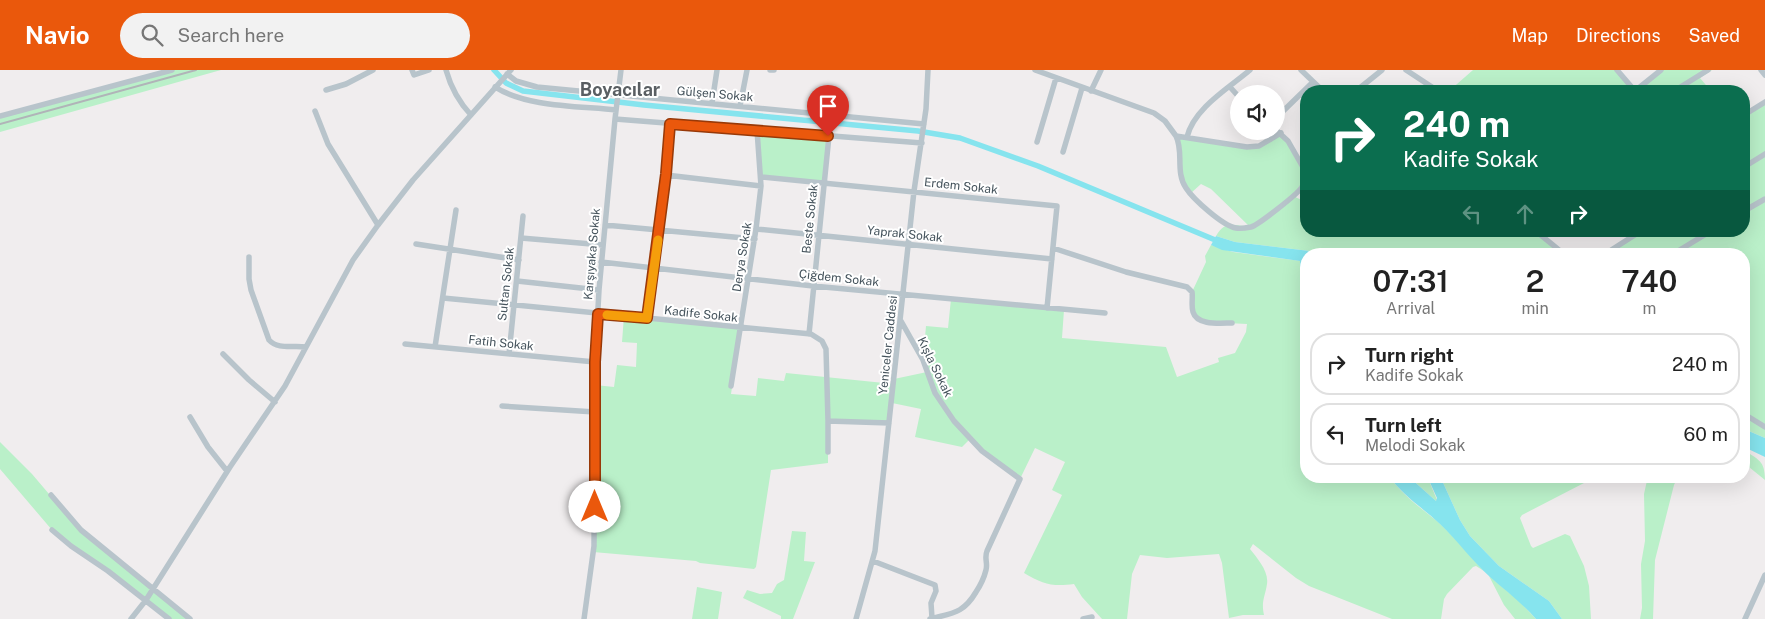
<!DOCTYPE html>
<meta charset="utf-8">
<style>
body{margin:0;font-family:"Public Sans",sans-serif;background:#f2f2f2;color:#222;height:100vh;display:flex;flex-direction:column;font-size:19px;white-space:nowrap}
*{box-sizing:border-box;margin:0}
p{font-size:16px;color:#767676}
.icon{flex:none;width:28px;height:28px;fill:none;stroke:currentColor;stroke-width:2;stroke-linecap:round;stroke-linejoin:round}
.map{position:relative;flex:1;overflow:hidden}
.details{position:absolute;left:1300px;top:178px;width:450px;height:235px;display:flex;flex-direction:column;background:#fff;border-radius:20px;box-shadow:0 5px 20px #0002}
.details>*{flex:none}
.top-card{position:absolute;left:1300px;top:15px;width:450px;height:152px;border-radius:20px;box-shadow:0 5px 20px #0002;background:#0b6e4f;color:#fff;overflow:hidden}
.controls{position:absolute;left:1230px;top:15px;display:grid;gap:10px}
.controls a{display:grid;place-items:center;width:55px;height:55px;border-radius:50%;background:#fff;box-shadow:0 5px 20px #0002;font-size:25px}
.pin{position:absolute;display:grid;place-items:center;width:42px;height:42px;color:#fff;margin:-51px -21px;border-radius:50% 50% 50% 0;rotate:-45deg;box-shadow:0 0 5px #0007}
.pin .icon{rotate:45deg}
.me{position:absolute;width:55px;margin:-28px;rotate:0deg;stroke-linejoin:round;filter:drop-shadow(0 0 4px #0008)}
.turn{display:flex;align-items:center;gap:18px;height:105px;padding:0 20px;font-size:22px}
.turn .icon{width:65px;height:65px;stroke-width:2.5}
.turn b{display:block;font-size:35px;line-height:42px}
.lanes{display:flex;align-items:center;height:48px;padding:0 20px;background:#0003;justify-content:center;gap:25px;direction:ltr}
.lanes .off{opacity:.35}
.eta{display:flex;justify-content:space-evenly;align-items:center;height:85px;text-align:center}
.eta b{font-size:30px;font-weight:600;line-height:35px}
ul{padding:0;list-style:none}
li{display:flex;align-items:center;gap:15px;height:62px;margin:0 10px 8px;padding:0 10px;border:2px solid #e0e0e0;border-radius:20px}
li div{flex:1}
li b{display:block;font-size:19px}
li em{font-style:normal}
header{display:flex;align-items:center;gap:30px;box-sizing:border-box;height:70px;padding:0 25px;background:#ea580c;color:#fff}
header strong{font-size:24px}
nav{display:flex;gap:28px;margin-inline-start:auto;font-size:18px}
.search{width:350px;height:45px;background:#f2f2f2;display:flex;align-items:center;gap:12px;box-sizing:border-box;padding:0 18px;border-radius:28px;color:#767676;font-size:19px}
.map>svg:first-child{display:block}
</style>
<header>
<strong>Navio</strong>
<div class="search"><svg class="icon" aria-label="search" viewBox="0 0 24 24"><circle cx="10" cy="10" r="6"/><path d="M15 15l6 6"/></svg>Search here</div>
<nav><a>Map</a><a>Directions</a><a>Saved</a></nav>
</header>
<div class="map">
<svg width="1765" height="549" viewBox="0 0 1765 549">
<rect width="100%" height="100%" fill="#f0edee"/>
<path fill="#baf0c9" d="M172,0H221L0,62V46Z
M1473,0H1617L1635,21L1661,0H1712L1700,8L1711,21H1449Z
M1765,32V368L1744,359V184H1605L1641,161H1744V45Z
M757,60L829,66L824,113L761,107Z
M1281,63L1306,107L1293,126L1306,132V161H1536L1564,184H1335L1235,172L1216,166C1225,150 1234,155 1250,157L1211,119L1201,114L1191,123L1184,115L1177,68L1254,77Z
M1211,175L1233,182L1301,191L1303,207L1306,211V406H1389C1402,425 1421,438 1438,452C1455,467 1469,485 1484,501L1476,496L1473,497L1447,524L1444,529L1441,549H1392L1309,516L1296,508L1253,474L1250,479C1257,488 1269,501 1267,514C1265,527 1261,531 1264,545H1243L1229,548L1222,493L1219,484L1167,488L1140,485L1132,504L1127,549H1102L1082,527L1074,514C1052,517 1043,514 1024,503L1062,425L1052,420L1065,392L1035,378L1020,409L970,369L962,377L915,367L921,339L892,333L889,353L828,351V393L771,400L756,497L754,499L700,493L696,491L593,482L595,315L614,317L617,295L636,297L637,273L622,272L624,246L741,258L731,324L756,326L758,308L784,311L786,303L894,314V309L927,302L923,290L926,256L948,258L951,229L1064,240L1062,268L1166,277L1177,307L1219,292L1218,288L1235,283L1246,262L1247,254L1206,252L1196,247L1192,222L1206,192L1205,186Z
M0,372L32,404L72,451L190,549H169L52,460L0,399Z
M1744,380C1758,390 1765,390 1765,410L1744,393Z
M1408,406H1427L1437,430L1436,431Z
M1440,406H1447L1452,410L1464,406H1583L1585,410L1584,413L1522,445L1520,448L1531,476L1533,478L1565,464L1570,466L1584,496L1589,516L1591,549H1562L1549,531L1499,496L1470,466L1460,450Z
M1648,406H1678L1674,415L1655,490L1653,549H1640L1642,538L1641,494L1645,471L1644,424Z
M792,461L806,462L804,491L815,492L793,549H781V546L743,528L747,520L760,524L772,523L777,514L784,510Z
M1489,506L1518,530L1536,549H1515L1504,535Z
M697,517L722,522L718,549H692Z"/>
<path fill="#86e4ee" d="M1216,166L1235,172L1335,184H1306V211L1300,202V191L1222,180L1211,175Z
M1744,359L1765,368V387L1744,377Z
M1389,406H1408L1436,431L1437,428L1427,406H1440L1460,450L1470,466L1499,496L1549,531L1562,549H1536C1522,533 1506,521 1490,507C1472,491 1458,471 1440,454C1423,438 1402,425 1389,406Z"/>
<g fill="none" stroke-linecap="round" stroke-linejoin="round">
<path stroke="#86e4ee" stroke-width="5.5" d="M494,0L506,13L523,21L644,35L918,61L960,68L1038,96L1220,172"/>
<path stroke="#b8c4cb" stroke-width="5.5" d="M412,0L414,5L429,0
M446,0C451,18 458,31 471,45
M770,0H774
M1035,0L1154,43L1165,51L1176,66L1247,77L1259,76L1281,63
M1301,0L1323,21
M1406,0L1435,19
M1617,0L1635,21
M1761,0L1765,5
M507,4L516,11L537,17L924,54
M495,17C526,37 579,36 616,40
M1230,17L1239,27
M326,20L346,14L373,0
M1091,21L1101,0
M1356,21L1382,0
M1635,21L1661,0
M1674,21L1708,0
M712,33L717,0
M740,36L747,0
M315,41L328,74L378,155
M1744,45L1765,32
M0,46L172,0
M1276,48L1313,12
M615,49L922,73
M1176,66C1184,82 1175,102 1186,118C1193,129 1223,156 1236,158C1240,159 1246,158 1251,157C1258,155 1298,124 1302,117C1306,111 1306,105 1304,99L1288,71L1276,60
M1187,67C1194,38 1229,18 1250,0
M1037,72L1056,8
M1063,82L1082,18
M1744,97L1765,84
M666,105L761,116
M761,107L1057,136L1047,238
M1744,141L1765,129
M605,155L755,169
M756,159L1052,189
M1536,161L1564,184
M521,168L603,175
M416,174L519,190
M1053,178L1126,202L1187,217L1192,222C1193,228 1191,236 1193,242C1197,256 1221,253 1232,253
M1605,184L1641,161
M1673,184L1711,161
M249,187V209L251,220L269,270C278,280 293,275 306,277
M601,192L813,216L1105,243
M517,211L599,220
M443,228L811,264L822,271L826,279L828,351L889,353
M647,248L666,105L670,54
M901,251L923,290L935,323L954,351L982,381L1020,409L987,481C984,488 988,493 986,500C984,508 980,516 976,522C963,544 952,543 930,549
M809,264L829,66
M405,274L595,292
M435,277L456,140
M223,284L249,310L275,332
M509,284L523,146
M731,316L756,159L761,116L757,60
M502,336L595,342
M1744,344L1765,357
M190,347L208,377L227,401
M828,351V382
M51,425L81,460L190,549
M52,460L71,476L108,501L169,549
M873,491L935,515L936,521L931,533L932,548L934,549
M131,549L146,530L230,397L285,316L353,190L378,155L413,110L511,0
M584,549L594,476L595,292L599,220L615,49L621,0
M856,549L875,481L914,121L926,39L928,0
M1083,549L1092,547
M1745,549L1765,505"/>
<path stroke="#b0b4b8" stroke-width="2" d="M0,54L196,0"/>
</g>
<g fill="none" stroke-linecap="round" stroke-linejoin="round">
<defs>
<path id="route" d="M595,437V292L598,244L647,248L666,104L670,54L828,66"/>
</defs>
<use href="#route" stroke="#983908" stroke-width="12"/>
<use href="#route" stroke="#ea580c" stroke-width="9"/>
<path stroke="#f59e0b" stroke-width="9" d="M607,245L647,248L658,170"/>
</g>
<g text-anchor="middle" stroke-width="4" stroke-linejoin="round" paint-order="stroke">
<g font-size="12" fill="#45535c" stroke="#fff">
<text transform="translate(715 24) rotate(5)" y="4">Gülşen Sokak</text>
<text transform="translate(961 116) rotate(6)" y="4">Erdem Sokak</text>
<text transform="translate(810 149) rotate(-84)" y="4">Beste Sokak</text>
<text transform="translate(905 164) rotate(6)" y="4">Yaprak Sokak</text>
<text transform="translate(592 184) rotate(-85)" y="4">Karşıyaka Sokak</text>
<text transform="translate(742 187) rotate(-81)" y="4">Derya Sokak</text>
<text transform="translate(839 208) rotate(6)" y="4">Çiğdem Sokak</text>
<text transform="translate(506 214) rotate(-84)" y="4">Sultan Sokak</text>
<text transform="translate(701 244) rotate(6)" y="4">Kadife Sokak</text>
<text transform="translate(501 273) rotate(6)" y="4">Fatih Sokak</text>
<text transform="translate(888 275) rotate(-84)" y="4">Yeniceler Caddesi</text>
<text transform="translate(935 297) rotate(64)" y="4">Kışla Sokak</text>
</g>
<g font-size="18" font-weight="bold" fill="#5a5f63" stroke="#fff">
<text x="620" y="26">Boyacılar</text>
</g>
</g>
</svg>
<div class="controls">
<a><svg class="icon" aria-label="sound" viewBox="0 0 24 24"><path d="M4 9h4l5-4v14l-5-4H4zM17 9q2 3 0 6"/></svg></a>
</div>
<div class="pin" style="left:828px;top:66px;background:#d93025"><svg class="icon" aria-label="arrive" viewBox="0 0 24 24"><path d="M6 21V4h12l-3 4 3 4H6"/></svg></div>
<svg class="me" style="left:595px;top:437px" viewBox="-20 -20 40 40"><circle r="19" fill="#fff"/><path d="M0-13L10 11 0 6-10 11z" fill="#ea580c"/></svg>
<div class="top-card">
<div class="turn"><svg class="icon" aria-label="right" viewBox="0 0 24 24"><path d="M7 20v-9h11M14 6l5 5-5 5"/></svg><div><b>240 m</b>Kadife Sokak</div></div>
<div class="lanes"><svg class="icon off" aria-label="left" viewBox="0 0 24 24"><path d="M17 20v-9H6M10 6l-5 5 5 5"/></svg><svg class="icon off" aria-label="ahead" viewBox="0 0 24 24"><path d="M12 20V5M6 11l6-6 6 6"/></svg><svg class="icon" aria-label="right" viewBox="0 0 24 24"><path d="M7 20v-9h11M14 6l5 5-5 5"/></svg></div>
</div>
<section class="details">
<div class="eta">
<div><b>07:31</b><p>Arrival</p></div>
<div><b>2</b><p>min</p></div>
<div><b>740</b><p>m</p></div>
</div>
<ul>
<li><svg class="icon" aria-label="right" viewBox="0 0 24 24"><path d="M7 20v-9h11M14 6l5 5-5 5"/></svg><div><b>Turn right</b><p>Kadife Sokak</p></div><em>240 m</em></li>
<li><svg class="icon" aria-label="left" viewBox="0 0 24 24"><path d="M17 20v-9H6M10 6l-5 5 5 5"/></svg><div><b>Turn left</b><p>Melodi Sokak</p></div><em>60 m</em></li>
</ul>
</section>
</div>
